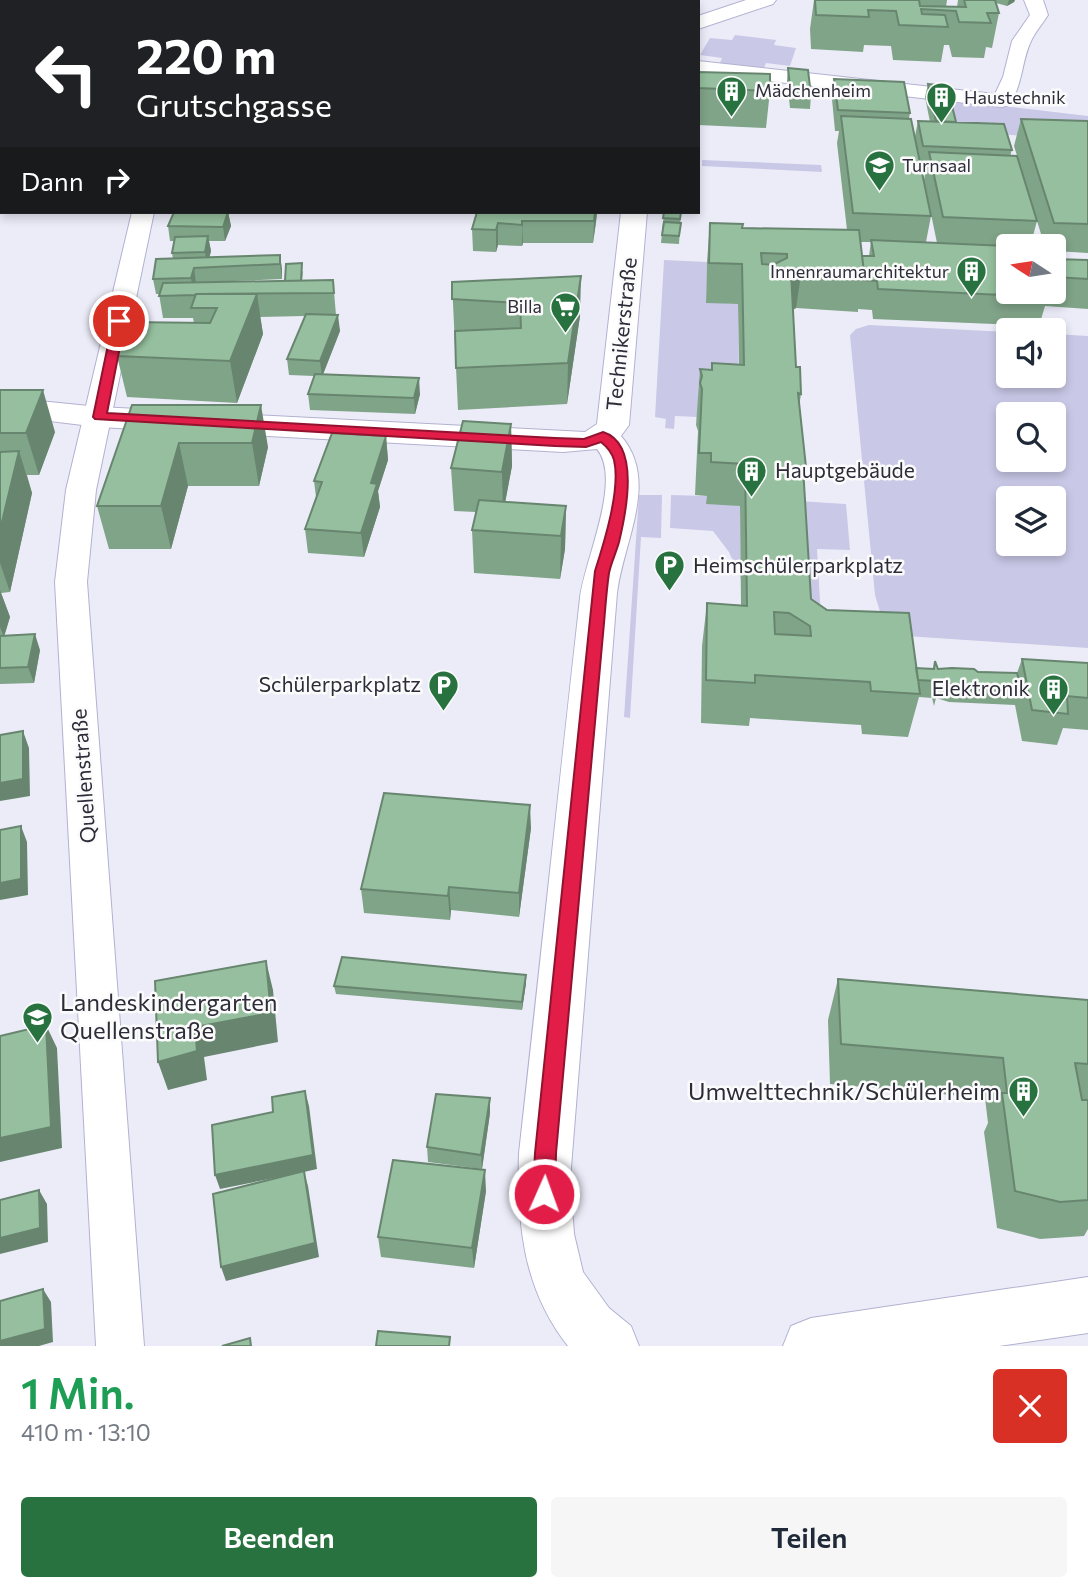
<!DOCTYPE html>
<html lang="de">
<meta charset="utf-8">
<style>
body{margin:0;font-family:Commissioner,sans-serif;background:#f6f6f7;color:#1f2937;height:100vh;display:flex;flex-direction:column;font-size:26px;white-space:nowrap}
*{box-sizing:border-box;margin:0}
p{font-size:23px;color:#747a83}
.icon{flex:none;width:38px;height:38px;fill:none;stroke:currentColor;stroke-width:2;stroke-linecap:round;stroke-linejoin:round}
.map{position:relative;height:1346px;overflow:hidden}
.drawer{display:flex;flex-direction:column;background:#fff;flex:1}
.drawer>*{flex:none}
.banner{position:absolute;left:0px;top:0px;width:700px;height:214px;box-shadow:0 4px 10px #0003;background:#202124;color:#fff;overflow:hidden}
.needle{width:46px;rotate:282deg}
.tools{position:absolute;left:996px;top:234px;display:grid;gap:14px}
.tools a{display:grid;place-items:center;width:70px;height:70px;border-radius:7px;background:#fff;box-shadow:0 4px 10px #0003;font-size:35px}
.pin{position:absolute;display:grid;place-items:center;width:60px;height:60px;color:#fff;margin:-30px;border:4px solid #fff;border-radius:50%;box-shadow:0 2px 7px #0007}
.me{position:absolute;width:77px;margin:-38px;rotate:2deg;stroke-linejoin:round;filter:drop-shadow(0 0 5px #0008)}
.turn{display:flex;align-items:center;gap:24px;height:147px;padding:0 21px;font-size:32px}
.turn .icon{width:91px;height:91px;stroke-width:2.5}
.turn b{display:block;font-size:49px;line-height:60px}
.then{display:flex;align-items:center;height:66px;padding:0 21px;background:#0003;gap:14px;font-size:26px}
.round{display:grid;place-items:center;flex:none;width:74px;height:74px;border-radius:7px;background:#f6f6f7}
.overview{display:flex;align-items:center;justify-content:space-between;height:119px;padding:0 21px}
h1{font-size:42px;font-weight:600;line-height:52px;color:#1e9e55}
.action{display:flex;gap:14px;margin-top:auto;padding:14px 21px}
.action a{flex:1;height:80px;border-radius:7px;background:#287240;color:#fff;font-size:28px;font-weight:600;line-height:80px;text-align:center}
.action a+a{background:#f6f6f7;color:#1f2937}
.map>svg:first-child{display:block}
</style>
<div class="map">
<svg width="1088" height="1346" viewBox="0 0 1088 1346">
<rect width="100%" height="100%" fill="#ececf9"/>
<path fill="#c9c8e7" fill-rule="evenodd" d="M735,35L776,40L774,45L796,48L790,66L766,63L764,68L720,63L722,58L700,55L710,38L732,40Z
M945,99L1088,116V141L997,134L953,136Z
M702,160L821,165L822,172L702,166Z
M664,260L707,262L706,302L738,304L739,406L697,411V417L675,416L674,429L665,428L666,419L655,417Z
M869,325L1008,332V376H1054V334L1088,336V648L906,636L884,625L875,595L850,335L856,329ZM1008,415H1054V460H1008ZM1008,499H1054V544H1008Z
M639,495H662L661,538L641,537L630,718L624,717Z
M671,495L707,496L740,506L741,579L729,552L713,531L670,528Z
M798,501L846,504L850,550L817,549L823,654L803,642Z"/>
<g fill="none" stroke-linecap="round" stroke-linejoin="round">
<defs>
<path id="street" d="M20,0H38L19,2Z
M229,0H247V2H229Z
M319,0H345L346,2H320Z
M572,0H589L590,2H571Z
M1024,0H1043L1048,15C1043,23 1036,31 1032,39C1021,60 1024,83 1009,105L1002,107L698,73V61L995,94L1003,77L1012,41L1030,15Z
M2,46V61L0,62V47Z
M0,147H2V159H0Z
M132,212H154L96,490L87,582L144,1346H96L55,582L66,490Z"/>
<path id="secondary" d="M746,0H776L773,4L698,29V16Z
M0,183H2V199H0Z
M621,212H647L629,425L621,436C660,481 623,542 617,593L570,1180L574,1234L583,1272L609,1308L631,1326L639,1346H568C523,1289 517,1224 519,1153C540,968 559,783 580,598C584,561 623,480 597,449L563,452L99,427L0,415V397L99,407L585,432L597,424Z
M1088,1277V1333L999,1346H783L791,1326L811,1318Z"/>
</defs>
<use href="#street" stroke="#b2b1d1" stroke-width="2"/>
<use href="#secondary" stroke="#b2b1d1" stroke-width="2"/>
<use href="#street" fill="#fff" fill-rule="evenodd"/>
<use href="#secondary" fill="#fff" fill-rule="evenodd"/>
</g>
<path fill="#80a488" fill-rule="evenodd" d="M39,0H82L83,2H38Z
M464,0H532V2H462Z
M814,0H947L946,7H957L958,0H1015L1014,2L1007,6L996,3L999,13L992,48L986,47L984,58L952,57L949,45H944L941,62L893,60L891,46L864,45L863,52L811,49L810,29Z
M788,68L811,95L810,109L790,108L787,81Z
M698,72L770,91L766,128L698,125Z
M834,79L910,113L909,118L915,136L918,121L930,122L925,97L928,84L956,123L1012,150L1010,156L1037,221L1030,247L1008,292H1054V259L1088,260V309L1045,306L1039,326L873,319L872,310L858,309V312L796,308L793,310L796,367L801,394L799,407L806,467L803,481L811,599L916,668L933,669L935,661L938,669L1017,673L1022,659L1088,663V730L1063,728L1057,745L1022,741L1015,705L949,702L936,698L934,706L932,698L919,697L908,737L862,734L861,725L750,718L749,726L701,723L702,646L707,603L741,605L740,506L706,504L707,496L695,495L698,431L696,425L700,369L711,370L712,363L739,364L738,304L706,303L707,262L710,223L742,228L847,230L837,143L839,131H835L832,99ZM921,168H926L924,180L937,243L926,242L931,216ZM861,242H871L869,256H862Z
M1021,119L1088,121V253L1054,251V247H1045L1014,146Z
M228,212L231,226L225,241H209L211,251L209,258L280,255L282,270V279L212,282L285,281L303,271L302,281L333,280L336,315L340,331L323,374L420,394L415,414L310,410L308,394L314,376L289,375L287,359L305,316L260,317L263,334L237,403L127,397L117,356L194,323L193,318H163L159,294H156L153,279L173,259L172,253L175,241H170L168,226Z
M477,212H597L596,222L593,243H523L522,246L498,245L496,252L473,251L472,229Z
M664,212H681L679,244L661,243Z
M452,282L580,316L567,404L458,410Z
M132,405L268,447L259,486H188L171,549H109L97,506Z
M511,424L512,466L505,502L566,506L565,549L560,579L474,573L472,530L476,512L454,511L451,468Z
M55,432L39,475H27L32,493L10,592L1,593L10,617L4,636L40,650L34,683L0,684V433Z
M386,436L388,460L378,491L380,507L364,557L308,553L305,529L316,497L314,481Z
M531,828L519,917L451,910L450,920L364,913L361,889Z
M838,979L1088,1000V1229L1084,1236L1040,1239L997,1228L984,1132L988,1123L985,1098L830,1084L828,1020Z
M526,983L522,1010L336,994L334,986Z
M490,1113L482,1169L428,1162L427,1147Z
M486,1191L474,1268L381,1257L378,1237Z"/>
<path fill="#68866f" d="M389,0H399L396,2H386Z
M1009,0H1015L1014,2L1007,6Z
M228,212L231,226L225,241L223,227Z
M595,212H597L596,222L593,243L594,221Z
M522,221L523,243L522,246Z
M498,223V245L496,252V230Z
M208,236L211,251L207,267L205,252Z
M280,255L282,270V279L280,264Z
M194,268L196,283L193,293L191,278Z
M802,268L796,308L785,313L791,273Z
M581,276L580,316L567,404L568,363Z
M257,294L263,334L237,403L230,361Z
M338,315L340,331L322,377L320,361Z
M419,378L420,394L415,414L414,398Z
M43,390L55,432L39,475L26,433Z
M261,405L268,447L259,486L252,443Z
M511,424L512,466L503,514L502,472Z
M386,436L388,460L378,491L380,507L364,557L361,533L371,483Z
M179,443L188,486L171,549L161,506Z
M19,451L32,493L10,592L0,563V530Z
M566,506L565,549L560,579L561,536Z
M0,590L10,617L4,637L0,627Z
M35,634L40,650L34,683L28,667Z
M23,731L29,748L30,796L0,801V783Z
M530,805L531,828L519,917V893Z
M21,826L27,842L28,895L0,900V883Z
M449,887L451,910L450,920L448,896Z
M266,961L273,990L278,1042L204,1057L207,1080L168,1090L158,1062Z
M526,975V983L522,1010V1002Z
M46,1025L57,1048L62,1148L0,1162V1138Z
M305,1091L309,1106L317,1169L304,1172L308,1186L319,1257L226,1281L221,1267L304,1172L220,1189L215,1175Z
M490,1098V1113L482,1169L481,1155Z
M485,1170L486,1191L474,1268L472,1248Z
M39,1190L47,1204L48,1242L0,1254V1238Z
M43,1289L51,1302L53,1342L39,1346H0V1341Z"/>
<path fill="#95bf9e" stroke="#68866f" stroke-width="2" fill-rule="evenodd" d="M131,0H184L183,2H131Z
M256,0H282L281,2H255Z
M360,0H389L386,2H358Z
M428,0H450L458,2H426Z
M464,0H504L501,2H462Z
M815,0H919L920,6L966,7L964,0H995L999,13H987L991,23L959,22L956,11L921,9L922,14L945,15L948,27L899,25L896,11L868,10L869,17L816,15Z
M788,68L808,70L811,95H791Z
M698,72L770,74V91L698,88Z
M834,79L904,82L910,113L838,110Z
M928,84L947,86L956,122L936,121Z
M0,87H2V96H0Z
M841,116L911,119L931,216L853,213Z
M1021,119L1088,121V224L1054,223Z
M0,120H2V131H0Z
M918,121L1004,124L1012,150L923,146Z
M929,152L1017,156L1037,221L943,217Z
M174,212H228L223,227L168,226Z
M477,212H595L594,221H522V225L498,223L496,230L472,229Z
M664,212H681L680,219L663,218Z
M664,222L681,223L679,236L662,235Z
M710,223L743,224L742,228L859,230L864,272L802,268L791,273L796,367H800L801,394L798,393L806,467H803L811,599L827,610L909,613L920,694L871,691L870,682L755,675V683L706,680L707,603L747,606L745,464L711,462V453H699L702,389L700,383L702,376L700,369L712,370V363L744,365L742,264L709,263ZM761,253L787,254V258L773,265L762,264ZM774,612L789,613L810,626L811,636L775,634Z
M208,236L205,252L172,253L175,237Z
M871,240L1030,247H1008V292H1046L1047,297L878,289L877,281L863,280L864,272L862,256H874Z
M280,255V264L194,268L191,278L153,279L156,259Z
M1054,259L1088,260V279L1054,277Z
M302,263L301,281H285L286,264Z
M581,276L568,363L456,368L455,331L521,328L520,303L452,299V282Z
M333,280L334,293L196,294L195,295L159,296L163,283Z
M196,294H257L230,361L117,356L126,322L210,323L217,308H191Z
M306,314L338,315L320,361L287,359Z
M315,374L419,378L414,398L308,394Z
M0,390H43L26,433H0Z
M132,405H261L252,443H179L161,506H97Z
M463,421L511,424L502,472L451,468Z
M332,433L386,436L371,483L377,484L361,533L305,529L322,482L314,481Z
M19,451L0,530V452Z
M479,500L566,506L561,536L472,530Z
M35,634L28,667L0,668V636Z
M1022,659L1088,663V698L1067,696L1068,714L1032,710Z
M935,661L938,669L952,668L974,669L978,672L1017,673L1021,688L954,685L940,681L939,690L936,681L918,680L916,668L934,669Z
M23,731V779L0,783V735Z
M384,793L530,805L519,893L449,887L448,896L361,889Z
M21,826V879L0,883V830Z
M342,957L526,975L522,1002L334,986Z
M266,961L271,1013L195,1027L197,1051L158,1062L155,981Z
M838,979L1088,1000V1064L1075,1063L1082,1100H1088V1200L1060,1202L1015,1191L1002,1093H1007L1003,1058L841,1044Z
M46,1025L51,1127L0,1138V1036Z
M305,1091L313,1155L215,1175L212,1125L273,1112L272,1097Z
M436,1094L490,1098L481,1155L427,1147Z
M393,1160L485,1170L472,1248L378,1237Z
M304,1171L315,1243L221,1267L213,1194Z
M39,1190L40,1228L0,1238V1200Z
M43,1289L45,1329L0,1341V1301Z
M378,1331L450,1337L449,1346H376Z
M250,1338L251,1346H222Z"/>
<path fill="#e11d48" stroke="#92132f" stroke-width="2" d="M119,318L125,321L107,413L555,438L584,439L603,432C641,444 626,513 619,542C616,553 611,563 609,573C606,593 605,614 603,634L556,1153L555,1194L552,1201L544,1204L536,1201L533,1194L535,1153L595,571C604,543 621,489 614,460C612,453 606,446 601,442L586,447L555,446L95,419L93,417L113,321Z"/>
<defs>
<symbol id="building-pin" viewBox="-11 -11 22 30"><path d="M0 17L-7.5 6A9.5 9.5 0 1 1 7.5 6Z" fill="#287240" stroke="#fbfbfb"/><path d="M-4-6H4V6H1V3H-1V6H-4ZM-2.5-4.3h1.7v1.8h-1.7ZM.8-4.3h1.7v1.8H.8ZM-2.5-1h1.7V.8h-1.7ZM.8-1h1.7V.8H.8Z" fill="#fff"/></symbol>
<symbol id="university-pin" viewBox="-11 -11 22 30"><path d="M0 17L-7.5 6A9.5 9.5 0 1 1 7.5 6Z" fill="#287240" stroke="#fbfbfb"/><path d="M0-5L7-2L0 1L-7-2ZM-4 1L0 2.5L4 1V4Q0 6-4 4Z" fill="#fff"/></symbol>
<symbol id="supermarket-pin" viewBox="-11 -11 22 30"><path d="M0 17L-7.5 6A9.5 9.5 0 1 1 7.5 6Z" fill="#287240" stroke="#fbfbfb"/><path d="M-6-5.5h2.5l.6 2H6L4.5 2H-2.5L-4.4-4H-6ZM-1.5 3.2a1.3 1.3 0 1 0 .1 0ZM3 3.2a1.3 1.3 0 1 0 .1 0Z" fill="#fff"/></symbol>
<symbol id="parking-pin" viewBox="-11 -11 22 30"><path d="M0 17L-7.5 6A9.5 9.5 0 1 1 7.5 6Z" fill="#287240" stroke="#fbfbfb"/><path d="M-3.5-5.5H1a3.5 3.5 0 0 1 0 7H-1V5.5H-3.5ZM-1-3.4V-.6H.8a1.4 1.4 0 0 0 0-2.8Z" fill="#fff"/></symbol>
<symbol id="school-pin" viewBox="-11 -11 22 30"><path d="M0 17L-7.5 6A9.5 9.5 0 1 1 7.5 6Z" fill="#287240" stroke="#fbfbfb"/><path d="M0-5L7-2L0 1L-7-2ZM-4 1L0 2.5L4 1V4Q0 6-4 4Z" fill="#fff"/></symbol>
</defs>
<g fill-rule="evenodd">
<use href="#building-pin" x="714" y="74" width="35" height="47"/>
<use href="#building-pin" x="924" y="80" width="35" height="47"/>
<use href="#university-pin" x="862" y="148" width="35" height="47"/>
<use href="#building-pin" x="954" y="254" width="35" height="47"/>
<use href="#supermarket-pin" x="548" y="290" width="35" height="47"/>
<use href="#building-pin" x="734" y="454" width="35" height="47"/>
<use href="#parking-pin" x="652" y="548" width="35" height="47"/>
<use href="#parking-pin" x="426" y="668" width="35" height="47"/>
<use href="#building-pin" x="1036" y="672" width="35" height="47"/>
<use href="#school-pin" x="20" y="1000" width="35" height="47"/>
<use href="#building-pin" x="1006" y="1074" width="35" height="47"/>
</g>
<g text-anchor="middle" stroke-width="5" stroke-linejoin="round" paint-order="stroke">
<g font-size="18" fill="#2d2c39" stroke="#fbfbfb" text-anchor="start">
<text x="755" y="97">Mädchenheim</text>
<text x="964" y="104">Haustechnik</text>
<text x="902" y="172">Turnsaal</text>
<text x="949" y="278" text-anchor="end">Innenraumarchitektur</text>
<text x="542" y="313" text-anchor="end">Billa</text>
</g>
<g font-size="21" fill="#2d2c39" stroke="#fbfbfb">
<text transform="translate(622 334) rotate(-84)" y="7">Technikerstraße</text>
<text transform="translate(84 776) rotate(-94)" y="7">Quellenstraße</text>
</g>
<g font-size="21" fill="#2d2c39" stroke="#fbfbfb" text-anchor="start">
<text x="775" y="478">Hauptgebäude</text>
<text x="693" y="573">Heimschülerparkplatz</text>
<text x="421" y="692" text-anchor="end">Schülerparkplatz</text>
<text x="1030" y="696" text-anchor="end">Elektronik</text>
</g>
<g font-size="24" fill="#2d2c39" stroke="#fbfbfb" text-anchor="start">
<text x="60" y="1011">Landeskindergarten<tspan x="60" dy="28">Quellenstraße</tspan></text>
<text x="1000" y="1100" text-anchor="end">Umwelttechnik/Schülerheim</text>
</g>
</g>
</svg>
<div class="tools">
<a><svg class="needle" viewBox="-14 -14 28 28"><path d="M0-13l5 13h-10z" fill="#e53935"/><path d="M0 13l5-13h-10z" fill="#747a83"/></svg></a>
<a><svg class="icon" aria-label="sound" viewBox="0 0 24 24"><path d="M4 9h4l5-4v14l-5-4H4zM17 9q2 3 0 6"/></svg></a>
<a><svg class="icon" aria-label="search" viewBox="0 0 24 24"><circle cx="10" cy="10" r="6"/><path d="M15 15l6 6"/></svg></a>
<a><svg class="icon" aria-label="layers" viewBox="0 0 24 24"><path d="M12 4l9 5-9 5-9-5zM3 14l9 5 9-5"/></svg></a>
</div>
<div class="pin" style="left:119px;top:321px;background:#d93025"><svg class="icon" aria-label="arrive" viewBox="0 0 24 24"><path d="M6 21V4h12l-3 4 3 4H6"/></svg></div>
<svg class="me" style="left:544px;top:1194px" viewBox="-20 -20 40 40"><circle r="17" fill="#e11d48" stroke="#fff" stroke-width="3"/><path d="M0-11L8 9 0 5-8 9z" fill="#fff"/></svg>
<div class="banner">
<div class="turn"><svg class="icon" aria-label="left" viewBox="0 0 24 24"><path d="M17 20v-9H6M10 6l-5 5 5 5"/></svg><div><b>220 m</b>Grutschgasse</div></div>
<div class="then">Dann<svg class="icon" aria-label="right" viewBox="0 0 24 24"><path d="M7 20v-9h11M14 6l5 5-5 5"/></svg></div>
</div>
</div>
<section class="drawer">
<div class="overview"><div><h1>1 Min.</h1><p>410 m · 13:10</p></div><a class="round" style="background:#d93025;color:#fff"><svg class="icon" aria-label="close" viewBox="0 0 24 24"><path d="M6 6l12 12M18 6L6 18"/></svg></a></div>
<div class="action"><a>Beenden</a><a>Teilen</a></div>
</section>
